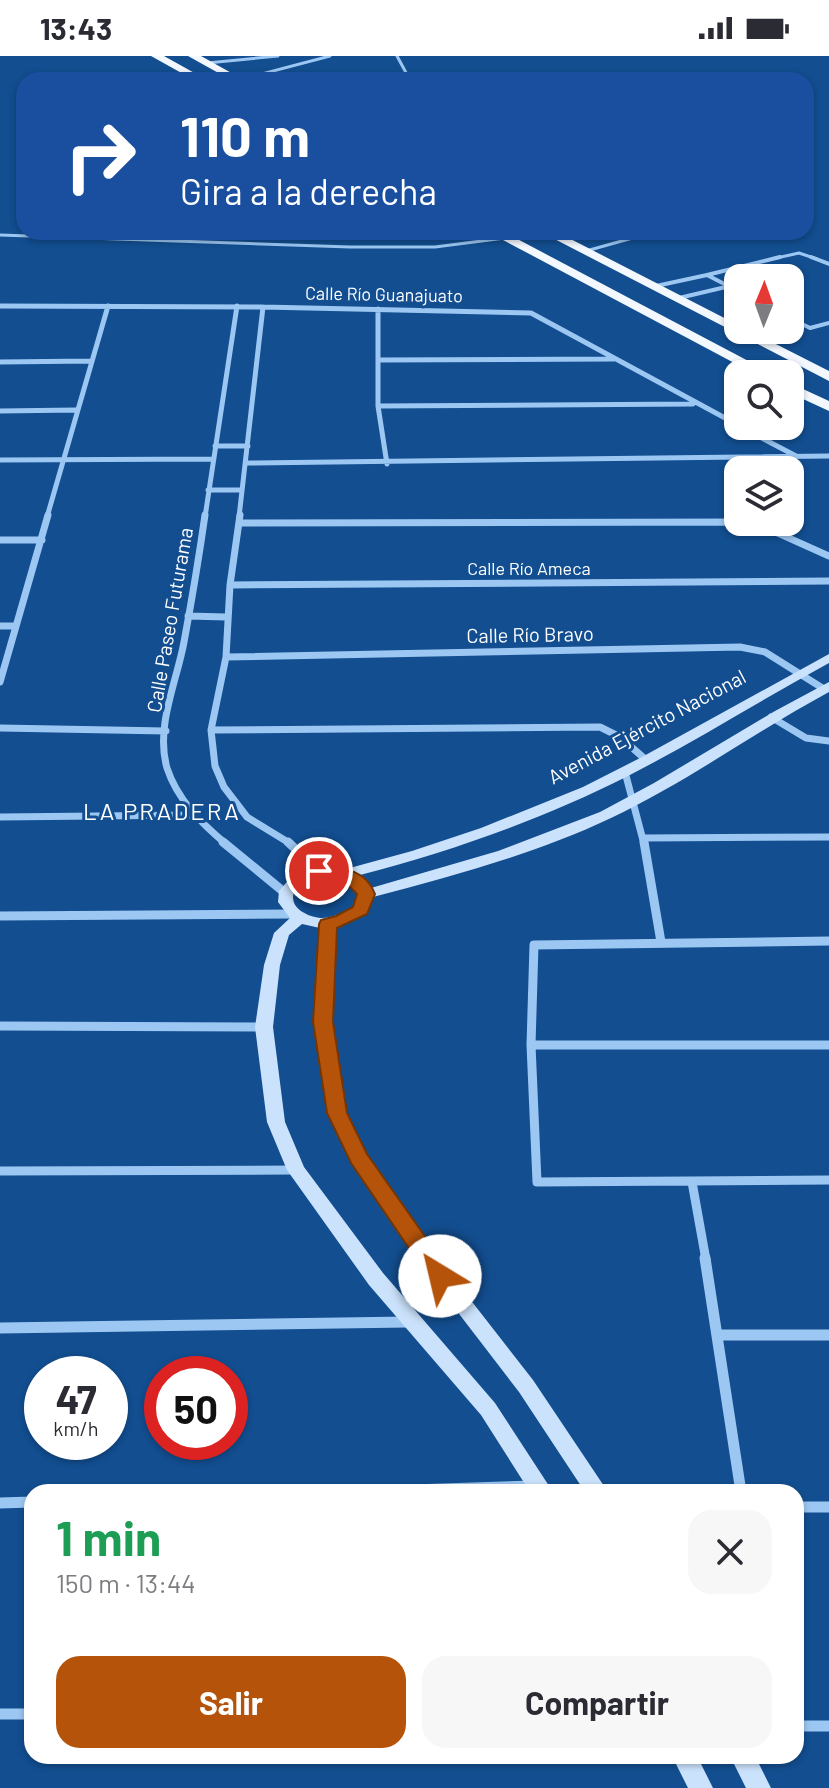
<!DOCTYPE html>
<html lang="es">
<meta charset="utf-8">
<style>
body{margin:0;font-family:Barlow,sans-serif;background:#f7f7f7;color:#2b2b33;height:100vh;display:flex;flex-direction:column;font-size:30px;white-space:nowrap}
*{box-sizing:border-box;margin:0}
p{font-size:26px;color:#7c7c81}
.icon{flex:none;width:44px;height:44px;fill:none;stroke:currentColor;stroke-width:2;stroke-linecap:round;stroke-linejoin:round}
.map{position:relative;flex:1;overflow:hidden}
.panel{position:absolute;left:24px;top:1428px;width:780px;height:280px;display:flex;flex-direction:column;background:#fff;border-radius:24px;box-shadow:0 2px 6px #0004}
.panel>*{flex:none}
.top-card{position:absolute;left:16px;top:16px;width:798px;height:168px;border-radius:24px;box-shadow:0 2px 6px #0004;background:#1a4fa0;color:#fff;overflow:hidden}
.needle{width:52px;rotate:1deg}
.controls{position:absolute;left:724px;top:208px;display:grid;gap:16px}
.controls a{display:grid;place-items:center;width:80px;height:80px;border-radius:16px;background:#fff;box-shadow:0 2px 6px #0004;font-size:40px}
.speed{position:absolute;left:24px;top:1300px;display:flex;gap:16px;font-size:40px;font-weight:700;text-align:center}
.speed>*{display:grid;place-content:center;width:104px;height:104px;border-radius:50%;background:#fff;box-shadow:0 2px 6px #0004;line-height:1}
.speed small{font-size:20px;font-weight:400}
.speed .limit{border:12px solid #d22;background:#fff;color:#111}
.pin{position:absolute;display:grid;place-items:center;width:68px;height:68px;color:#fff;margin:-34px;border:4px solid #fff;border-radius:50%;box-shadow:0 2px 8px #0007}
.me{position:absolute;width:88px;margin:-44px;rotate:324deg;stroke-linejoin:round;filter:drop-shadow(0 0 6px #0008)}
.turn{display:flex;align-items:center;gap:28px;height:168px;padding:0 32px;font-size:36px}
.turn .icon{width:104px;height:104px;stroke-width:2.5}
.turn b{display:block;font-size:56px;line-height:68px}
.round{display:grid;place-items:center;flex:none;width:84px;height:84px;border-radius:24px;background:#f7f7f7}
.overview{display:flex;align-items:center;justify-content:space-between;height:136px;padding:0 32px}
h1{font-size:48px;font-weight:700;line-height:60px;color:#1e9e55}
.button{display:flex;gap:16px;margin-top:auto;padding:16px 32px}
.button a{flex:1;height:92px;border-radius:24px;background:#b45309;color:#fff;font-size:32px;font-weight:700;line-height:92px;text-align:center}
.button a+a{background:#f7f7f7;color:#2b2b33}
.status{display:flex;justify-content:space-between;align-items:center;height:56px;padding:0 40px;background:#fff;direction:ltr}
.status svg{height:22px;fill:currentColor}
.map>svg:first-child{display:block}
</style>
<div class="status"><b>13:43</b><svg viewBox="0 0 49 12"><path d="M0 12V9h3v3zM5 12V6h3v6zM10 12V3h3v9zM15 12V0h3v12zM26 1h20v11H26zM47 4h2v5h-2z"/></svg></div>
<div class="map">
<svg width="829" height="1732" viewBox="0 0 829 1732">
<rect width="100%" height="100%" fill="#124e90"/>
<g fill="none" stroke-linecap="round" stroke-linejoin="round">
<path stroke="#9cc7f2" stroke-width="3" d="M397,0L410,24
M207,7L278,0
M239,24L330,0
M0,179L350,191H435L505,182
M586,195L654,176
M772,203L799,197L817,203"/>
<path stroke="#9cc7f2" stroke-width="4" d="M811,201L829,208
M707,219L780,201
M656,230L707,219L738,235
M679,242L730,230
M790,262L810,272L829,267"/>
<path stroke="#9cc7f2" stroke-width="5" d="M0,250L263,251L531,257L738,369
M378,253V350L387,408
M378,304L614,303
M0,306L91,305
M378,350L693,348
M0,355L76,354
M739,370L796,400
M215,390H248
M0,404L214,403
M247,407L829,400
M208,434H241
M47,461L108,250
M205,461L237,250
M239,461L263,251"/>
<path stroke="#9cc7f2" stroke-width="7" d="M205,459C199,501 192,543 184,586C177,625 155,671 167,712C177,743 201,767 226,788
M240,459L230,529L226,601L211,674L215,710L224,731L247,761L291,788
M239,467L753,466L829,500
M0,484H42
M230,529L829,525
M188,560L226,561
M0,570H16
M226,601L740,591L765,596L824,633
M0,626L48,459
M771,661L806,682L829,685
M0,672L166,675
M211,674L600,671L620,681L645,703
M625,716L644,788
M0,761L195,759
M643,782L829,781"/>
<path stroke="#9cc7f2" stroke-width="9" d="M223,786L284,836
M288,786L319,815
M644,786L661,886
M0,860L291,858
M829,885L534,889L531,989L537,1126L829,1124
M0,970L263,971
M531,989H829
M0,1115L295,1114
M692,1126L706,1204"/>
<path stroke="#9cc7f2" stroke-width="11" d="M705,1202L741,1436
M0,1272L408,1266
M719,1279H829
M352,1436L534,1430
M0,1447L32,1446
M796,1451H829
M0,1658H32
M796,1670H829"/>
<path fill="#cbe2fc" fill-rule="evenodd" d="M829,598V607C761,644 696,685 628,720C543,763 452,795 360,819L371,832L498,795L600,756L654,727L775,655L829,626V636C755,676 687,726 611,762C535,798 453,820 373,841L366,858L336,870L331,966L346,1057L366,1099L434,1197L533,1324L608,1436H585L519,1336L420,1207L349,1102L328,1057L315,966L320,872L302,868L289,879L280,909L273,971L285,1066L304,1111L383,1217L495,1347L553,1436H530L481,1359L369,1229L287,1114L267,1066L255,971L264,909L274,877L290,862L278,846L279,835L292,820L314,812L326,810L346,813L412,795L481,772L583,731L642,701ZM321,820C337,820 351,822 358,838L353,851C343,856 335,861 323,862C311,862 288,853 294,836C298,827 312,824 321,820Z
M672,1700H697L713,1732H688Z
M730,1700H755L771,1732H746Z"/>
<path fill="#f3f8ff" fill-rule="evenodd" d="M151,0H164L207,24H194Z
M188,0H201L244,24H231Z
M488,176H504L773,318H755Z
M541,176H557L738,269V274H748L829,315V325Z
M790,327L829,345V355L790,337Z"/>
</g>
<path fill="#b45309" stroke="#753606" stroke-width="2" d="M319,809C342,812 366,813 375,838L367,858L337,872L333,966L347,1057L367,1098L448,1213L451,1220L448,1226L440,1228L432,1226L351,1107L327,1057L313,966L319,868L321,864L336,860L353,851L357,838L342,823L312,819L310,815Z"/>
<g text-anchor="middle" stroke-width="6" stroke-linejoin="round" paint-order="stroke">
<g font-size="18" fill="#fff" stroke="#124e90">
<text transform="translate(384 239) rotate(1)" y="6">Calle Río Guanajuato</text>
<text x="529" y="519">Calle Río Ameca</text>
</g>
<g font-size="20" fill="#fff" stroke="#124e90">
<text transform="translate(170 564) rotate(-80)" y="7">Calle Paseo Futurama</text>
<text transform="translate(530 579) rotate(-1)" y="7">Calle Río Bravo</text>
<text transform="translate(647 671) rotate(-28)" y="7">Avenida Ejército Nacional</text>
</g>
<g font-size="24" letter-spacing="2" fill="#fff" stroke="#124e90">
<text x="162" y="764">LA PRADERA</text>
</g>
</g>
</svg>
<div class="controls">
<a><svg class="needle" viewBox="-14 -14 28 28"><path d="M0-13l5 13h-10z" fill="#e53935"/><path d="M0 13l5-13h-10z" fill="#7c7c81"/></svg></a>
<a><svg class="icon" aria-label="search" viewBox="0 0 24 24"><circle cx="10" cy="10" r="6"/><path d="M15 15l6 6"/></svg></a>
<a><svg class="icon" aria-label="layers" viewBox="0 0 24 24"><path d="M12 4l9 5-9 5-9-5zM3 14l9 5 9-5"/></svg></a>
</div>
<div class="speed"><div>47<small>km/h</small></div><div class="limit">50</div></div>
<div class="pin" style="left:319px;top:815px;background:#d93025"><svg class="icon" aria-label="arrive" viewBox="0 0 24 24"><path d="M6 21V4h12l-3 4 3 4H6"/></svg></div>
<svg class="me" style="left:440px;top:1220px" viewBox="-20 -20 40 40"><circle r="19" fill="#fff"/><path d="M0-13L10 11 0 6-10 11z" fill="#b45309"/></svg>
<div class="top-card">
<div class="turn"><svg class="icon" aria-label="right" viewBox="0 0 24 24"><path d="M7 20v-9h11M14 6l5 5-5 5"/></svg><div><b>110 m</b>Gira a la derecha</div></div>
</div>
<section class="panel">
<div class="overview"><div><h1>1 min</h1><p>150 m · 13:44</p></div><a class="round"><svg class="icon" aria-label="close" viewBox="0 0 24 24"><path d="M6 6l12 12M18 6L6 18"/></svg></a></div>
<div class="button"><a>Salir</a><a>Compartir</a></div>
</section>
</div>
